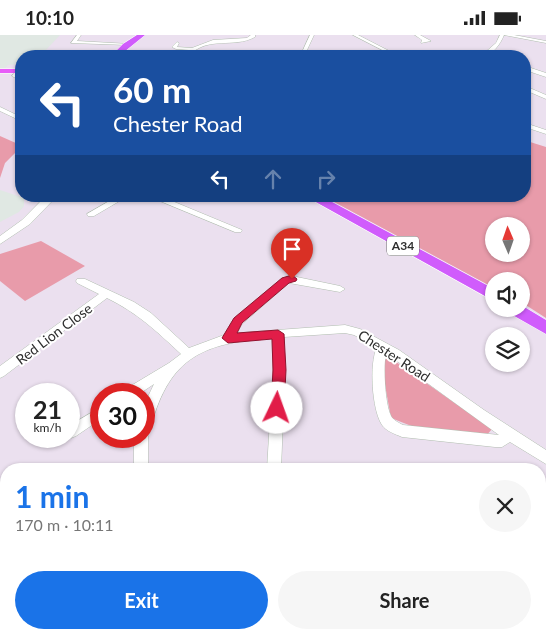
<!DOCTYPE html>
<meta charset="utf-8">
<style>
body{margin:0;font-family:Lato,sans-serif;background:#f6f6f6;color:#222;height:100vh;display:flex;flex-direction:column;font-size:19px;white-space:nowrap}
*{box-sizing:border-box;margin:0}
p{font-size:16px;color:#767676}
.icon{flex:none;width:28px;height:28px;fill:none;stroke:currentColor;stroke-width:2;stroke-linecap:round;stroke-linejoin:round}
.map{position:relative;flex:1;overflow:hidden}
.side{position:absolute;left:0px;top:428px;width:546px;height:176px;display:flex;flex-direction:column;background:#fff;border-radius:20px 20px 0 0;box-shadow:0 1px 4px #0004}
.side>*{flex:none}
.top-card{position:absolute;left:15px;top:15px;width:516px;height:152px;border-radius:20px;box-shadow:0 1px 4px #0004;background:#1a4fa0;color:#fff;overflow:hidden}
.needle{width:32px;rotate:358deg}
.fabs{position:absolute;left:485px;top:182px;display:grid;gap:10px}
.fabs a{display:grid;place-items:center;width:45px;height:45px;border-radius:50%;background:#fff;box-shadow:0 1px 4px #0004;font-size:25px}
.speed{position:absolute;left:15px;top:348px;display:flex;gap:10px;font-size:25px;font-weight:700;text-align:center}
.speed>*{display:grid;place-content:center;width:65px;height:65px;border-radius:50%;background:#fff;box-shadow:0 1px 4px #0004;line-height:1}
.speed small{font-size:12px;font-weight:400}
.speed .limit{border:8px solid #d22;background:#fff;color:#111}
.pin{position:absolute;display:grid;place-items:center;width:42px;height:42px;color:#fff;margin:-51px -21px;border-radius:50% 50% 50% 0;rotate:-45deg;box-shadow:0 0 5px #0007}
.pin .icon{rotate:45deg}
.me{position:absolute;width:55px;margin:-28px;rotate:3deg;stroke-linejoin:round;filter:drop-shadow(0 0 4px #0008)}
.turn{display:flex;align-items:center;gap:18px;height:105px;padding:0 15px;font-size:22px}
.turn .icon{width:65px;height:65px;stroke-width:2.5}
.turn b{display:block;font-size:35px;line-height:42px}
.lanes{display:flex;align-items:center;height:48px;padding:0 15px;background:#0003;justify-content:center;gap:25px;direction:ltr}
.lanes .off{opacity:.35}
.round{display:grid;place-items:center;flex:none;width:52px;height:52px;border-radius:26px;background:#f6f6f6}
.overview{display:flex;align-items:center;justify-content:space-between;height:85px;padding:0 15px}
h1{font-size:30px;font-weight:700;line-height:38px;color:#1a73e8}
.action{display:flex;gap:10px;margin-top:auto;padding:10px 15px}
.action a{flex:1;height:58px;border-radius:30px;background:#1a73e8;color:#fff;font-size:20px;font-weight:700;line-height:58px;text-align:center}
.action a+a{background:#f6f6f6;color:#222}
.status{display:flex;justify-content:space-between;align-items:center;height:35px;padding:0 25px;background:#fff;direction:ltr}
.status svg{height:14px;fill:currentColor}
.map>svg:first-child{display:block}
</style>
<div class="status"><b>10:10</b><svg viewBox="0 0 49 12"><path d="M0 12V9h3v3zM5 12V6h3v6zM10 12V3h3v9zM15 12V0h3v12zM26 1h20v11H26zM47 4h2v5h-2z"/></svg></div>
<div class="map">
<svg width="546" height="603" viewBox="0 0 546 603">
<rect width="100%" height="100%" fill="#ebe0ef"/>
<path fill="#e0e8e3" d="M0,0H60L45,16H63L56,18L59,19L55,21H21V29L8,30L5,33H0Z
M0,155L24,163V171L19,177L0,187Z"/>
<path fill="#e89baa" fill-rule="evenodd" d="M0,101L18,109V115L5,128L0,143Z
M527,106L546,112V283L521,267V246H494V253L323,161H525ZM494,191H521V219H494Z
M41,206L85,231L25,266L0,246V219Z
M389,322L492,394L486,401L414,392L391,383L381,328Z"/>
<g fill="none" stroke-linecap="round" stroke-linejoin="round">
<defs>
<path id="minor" d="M77,0H81L77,6L130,9L128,10L71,8Z
M251,0H255V2C233,14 209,0 188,21H184L189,15L176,14L172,12L177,7L179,8L177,12L192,13L213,5L247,3Z
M310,0H314L307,15L309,21H237L303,18V15Z
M353,0H358L399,21H394Z
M415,0H420L431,6L421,8L422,5Z
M500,0H514L546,6V8L504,0C500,10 492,21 481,21L496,8Z
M525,31L546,38V42L525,35Z
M18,34L21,36L18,40L21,42V46L12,41Z
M525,51L546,60V64L525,55Z
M0,72L21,82V86L0,76Z
M525,88L546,95V99L525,92Z
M118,161H128L94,181H88L87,179Z
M148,161H160L242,195L241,197H235Z
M292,241L340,251L345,254L340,257L289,248L242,289L237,298L345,290L360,294L399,315L484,375L546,415V429L510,407L502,412H495L402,402C395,399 386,396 382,390C372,375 369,329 377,312L354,300L345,298L284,302L285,335L281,434H267L273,335L272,303C204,308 170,321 151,391L149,395L145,396L148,401V434H134V401H144V370L154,349L139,359H122L124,355L169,328L181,319C155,295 139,279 107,263L4,341L0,343V331L99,259L77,248L76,246L77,244H85L134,267L151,278L189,313L224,300L234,283L282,243ZM386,318L499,400L403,390C399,388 393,385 391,381C385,369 383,331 386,318Z
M101,372V384L76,401L71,403L66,401H69V391Z
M540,514H546V530H540Z
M70,598H90L88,603H68Z
M259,598H277L278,603H260Z"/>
<path id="tertiary" d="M46,161H57L30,189L0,209V201L22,185Z"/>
<path id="primary" d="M0,34H21V38H0Z"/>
<path id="trunk" d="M137,0H145L119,21H111L123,9Z
M305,161H321L494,254V266Z
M521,270L546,285V299L509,278L507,274H521Z"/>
</defs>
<use href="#minor" stroke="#b1beb0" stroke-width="1"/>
<use href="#tertiary" stroke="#b1beb0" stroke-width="1"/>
<use href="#primary" stroke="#fff" stroke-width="1"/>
<use href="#trunk" stroke="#fff" stroke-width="1"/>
<use href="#minor" fill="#fff" fill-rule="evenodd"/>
<use href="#tertiary" fill="#fff" fill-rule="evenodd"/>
<use href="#primary" fill="#e85df8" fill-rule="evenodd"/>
<use href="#trunk" fill="#d05cfc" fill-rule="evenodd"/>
</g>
<path fill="#e11d48" stroke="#92132f" d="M292,240L297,244L296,246L289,248L242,288L237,298L278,295L284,299L286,335L284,373L282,377L277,379L273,377L271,373L273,335L272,304L228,308L222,303L234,283L282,243Z"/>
<g text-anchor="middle" stroke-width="4" stroke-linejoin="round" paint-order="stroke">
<rect fill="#fff" stroke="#6d6d6d" stroke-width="1" x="387" y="201.5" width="32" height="19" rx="4"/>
<g font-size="12" font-weight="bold" fill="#2e2e2e">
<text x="403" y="215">A34</text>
</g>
<g font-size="14" fill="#2e2e2e" stroke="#fff">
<text transform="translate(54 299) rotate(-37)" y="5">Red Lion Close</text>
<text transform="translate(394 321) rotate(33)" y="5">Chester Road</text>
</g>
</g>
</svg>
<div class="fabs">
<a><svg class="needle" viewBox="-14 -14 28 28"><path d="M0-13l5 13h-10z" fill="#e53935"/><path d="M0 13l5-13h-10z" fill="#767676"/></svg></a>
<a><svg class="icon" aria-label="sound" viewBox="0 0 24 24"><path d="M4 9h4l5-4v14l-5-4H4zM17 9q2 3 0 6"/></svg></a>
<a><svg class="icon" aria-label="layers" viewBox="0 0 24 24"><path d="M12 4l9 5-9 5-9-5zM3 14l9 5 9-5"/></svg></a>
</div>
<div class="speed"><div>21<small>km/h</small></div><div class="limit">30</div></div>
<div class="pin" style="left:292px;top:244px;background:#d93025"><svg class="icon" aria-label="arrive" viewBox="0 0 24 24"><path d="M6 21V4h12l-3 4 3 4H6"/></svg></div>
<svg class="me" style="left:277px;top:373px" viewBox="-20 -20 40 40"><circle r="19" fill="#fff"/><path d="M0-13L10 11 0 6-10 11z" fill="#e11d48"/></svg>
<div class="top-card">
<div class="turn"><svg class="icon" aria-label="left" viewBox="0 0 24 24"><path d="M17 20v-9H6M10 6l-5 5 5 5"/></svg><div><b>60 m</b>Chester Road</div></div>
<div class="lanes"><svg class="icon" aria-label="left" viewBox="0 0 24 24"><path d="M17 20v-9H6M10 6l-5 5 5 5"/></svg><svg class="icon off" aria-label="ahead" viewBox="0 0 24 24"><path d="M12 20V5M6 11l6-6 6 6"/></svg><svg class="icon off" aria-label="right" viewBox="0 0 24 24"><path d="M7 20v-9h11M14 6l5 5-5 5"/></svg></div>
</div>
<section class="side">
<div class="overview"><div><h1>1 min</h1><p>170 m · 10:11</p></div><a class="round"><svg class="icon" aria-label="close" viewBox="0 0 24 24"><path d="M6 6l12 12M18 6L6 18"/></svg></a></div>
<div class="action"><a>Exit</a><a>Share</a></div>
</section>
</div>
